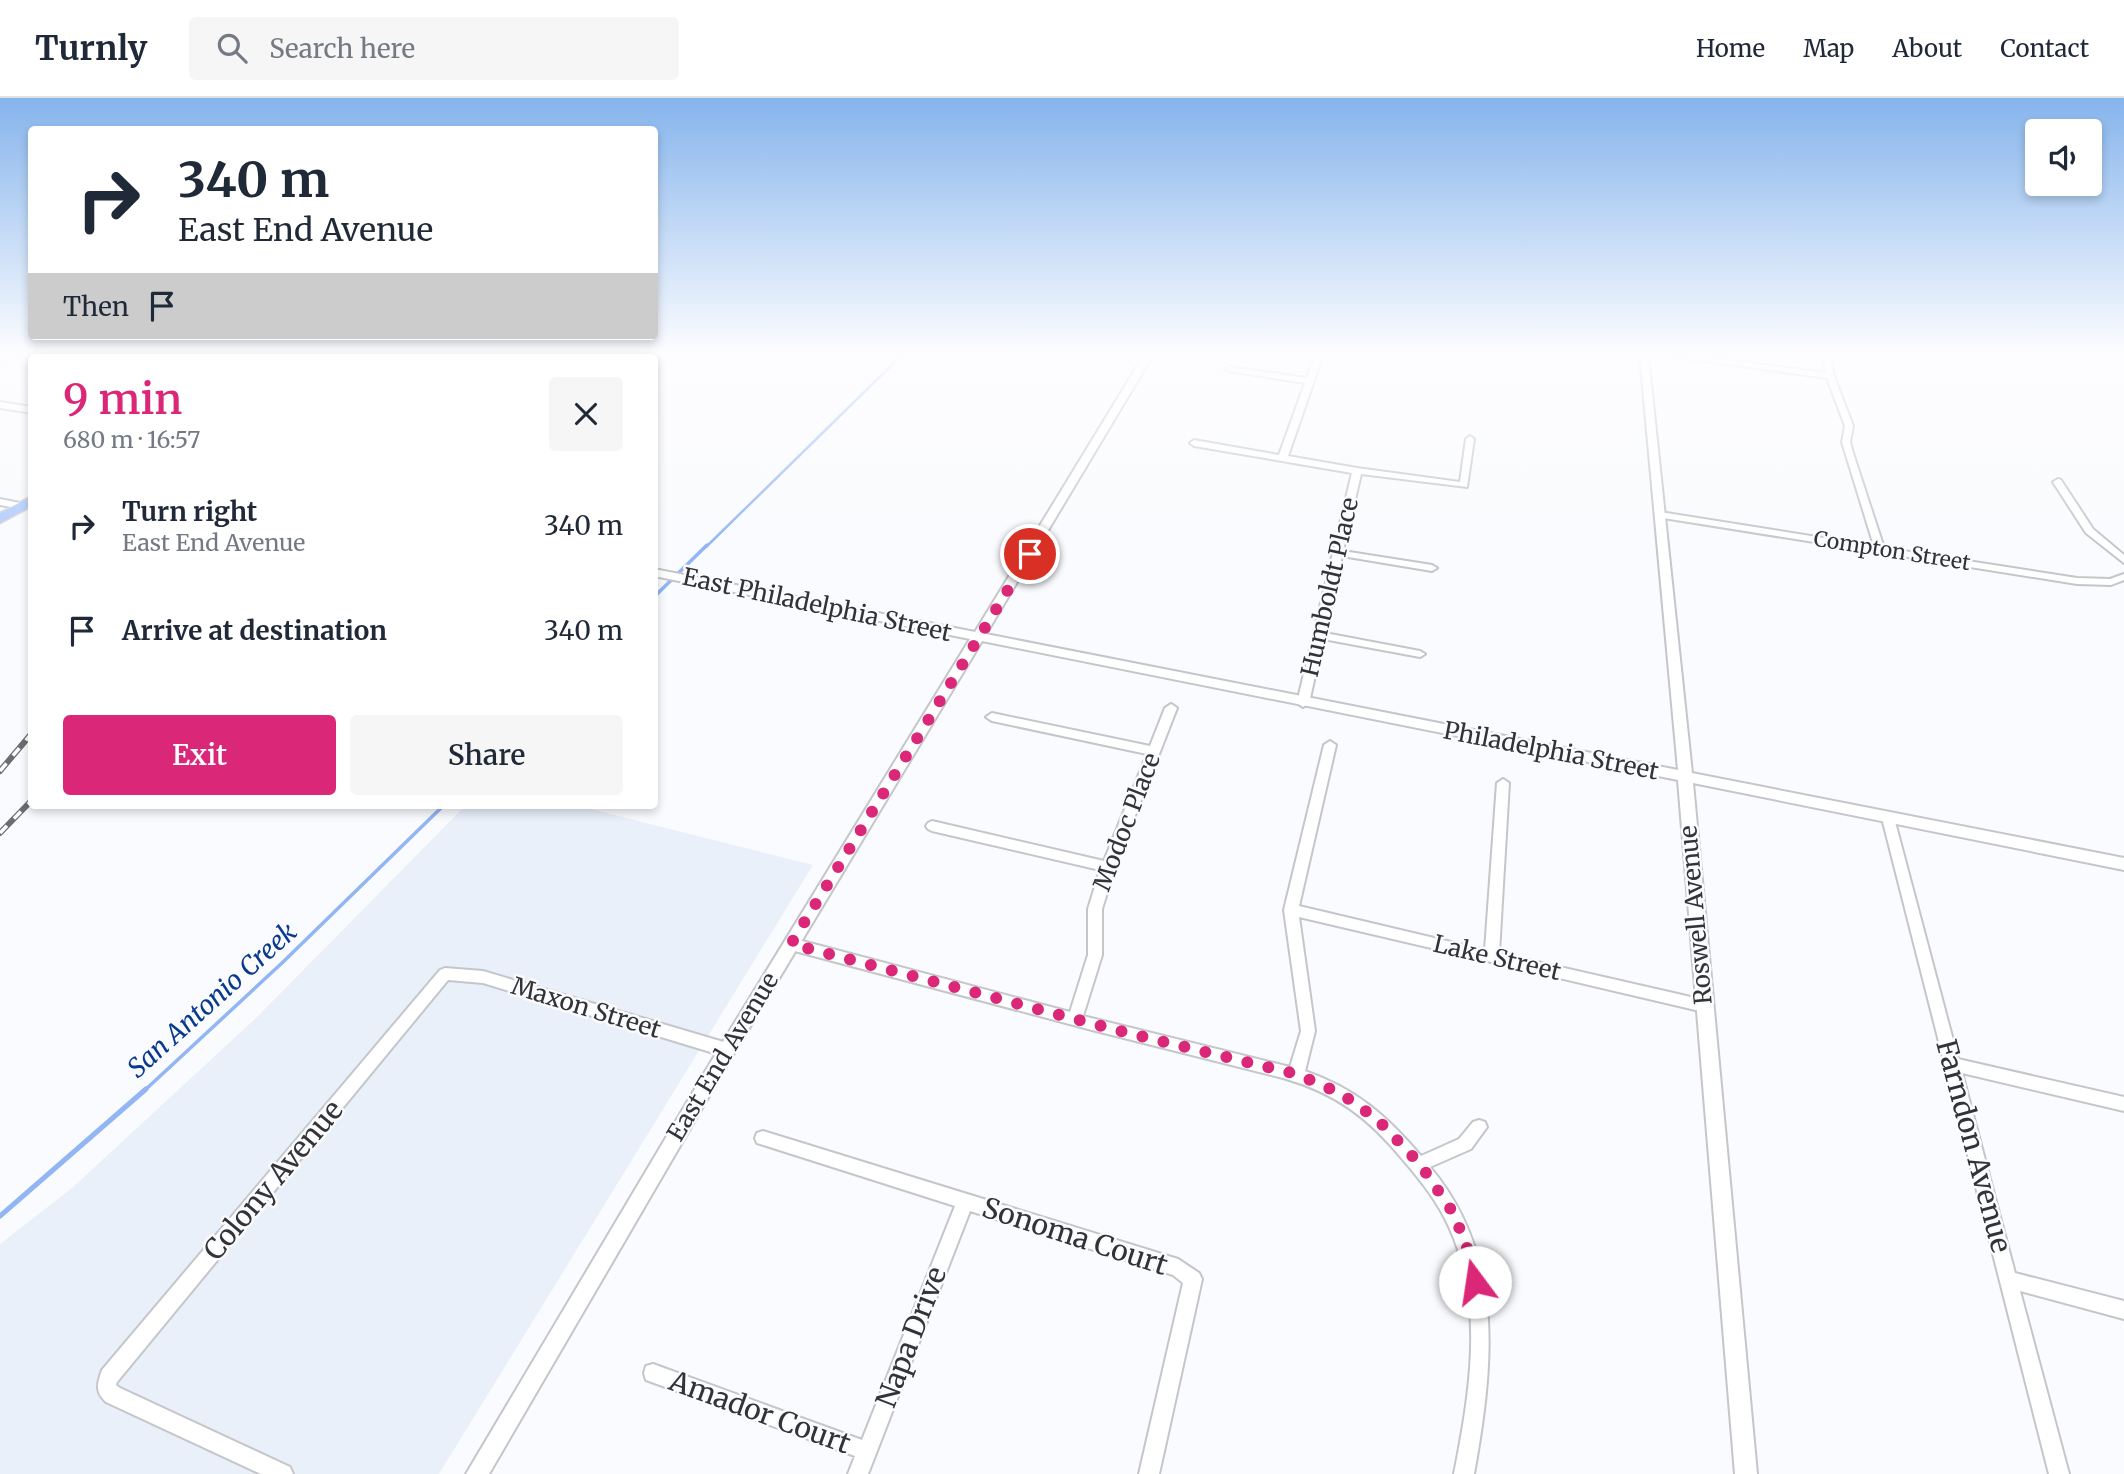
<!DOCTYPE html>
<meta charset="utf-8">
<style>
body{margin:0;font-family:Merriweather,serif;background:#f6f6f7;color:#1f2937;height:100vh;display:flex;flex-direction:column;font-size:26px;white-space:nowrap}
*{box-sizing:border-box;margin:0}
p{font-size:23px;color:#747a83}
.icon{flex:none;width:38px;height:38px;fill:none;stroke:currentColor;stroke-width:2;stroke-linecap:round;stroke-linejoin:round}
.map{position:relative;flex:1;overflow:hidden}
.side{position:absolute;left:28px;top:256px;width:630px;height:455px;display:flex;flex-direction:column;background:#fff;border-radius:7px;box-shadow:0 4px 10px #0003}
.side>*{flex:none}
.guide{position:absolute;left:28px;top:28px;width:630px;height:214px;border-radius:7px;box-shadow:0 4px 10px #0003;background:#fff;color:#1f2937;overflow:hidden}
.controls{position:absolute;left:2025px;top:21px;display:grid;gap:14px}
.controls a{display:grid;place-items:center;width:77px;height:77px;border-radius:7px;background:#fff;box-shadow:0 4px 10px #0003;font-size:35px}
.pin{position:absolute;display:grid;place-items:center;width:60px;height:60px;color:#fff;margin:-30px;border:4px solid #fff;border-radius:50%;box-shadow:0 2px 7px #0007}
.me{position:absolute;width:77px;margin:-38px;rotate:346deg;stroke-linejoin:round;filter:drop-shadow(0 0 5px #0008)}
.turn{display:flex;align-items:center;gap:24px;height:147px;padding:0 35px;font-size:32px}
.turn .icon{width:91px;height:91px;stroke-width:2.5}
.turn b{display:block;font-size:49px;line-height:60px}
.then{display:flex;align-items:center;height:66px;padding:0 35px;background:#0003;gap:14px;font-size:26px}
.round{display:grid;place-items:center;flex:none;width:74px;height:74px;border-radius:7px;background:#f6f6f7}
.headline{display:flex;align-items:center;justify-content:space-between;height:119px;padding:0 35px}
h1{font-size:42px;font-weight:600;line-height:52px;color:#db2777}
.primary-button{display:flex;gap:14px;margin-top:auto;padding:14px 35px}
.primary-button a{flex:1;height:80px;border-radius:7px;background:#db2777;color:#fff;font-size:28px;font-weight:600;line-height:80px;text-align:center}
.primary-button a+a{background:#f6f6f7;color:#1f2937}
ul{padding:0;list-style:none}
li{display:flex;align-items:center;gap:21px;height:105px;padding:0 35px}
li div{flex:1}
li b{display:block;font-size:26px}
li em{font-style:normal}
header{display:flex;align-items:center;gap:42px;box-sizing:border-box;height:98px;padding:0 35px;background:#fff;border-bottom:2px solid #e0e1e3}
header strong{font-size:33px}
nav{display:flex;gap:38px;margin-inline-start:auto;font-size:24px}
.search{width:490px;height:63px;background:#f6f6f7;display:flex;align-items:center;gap:18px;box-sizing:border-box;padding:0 24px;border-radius:7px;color:#747a83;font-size:26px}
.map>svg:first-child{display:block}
</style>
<header>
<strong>Turnly</strong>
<div class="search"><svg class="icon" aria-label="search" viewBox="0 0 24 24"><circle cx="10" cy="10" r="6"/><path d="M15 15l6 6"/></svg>Search here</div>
<nav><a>Home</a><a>Map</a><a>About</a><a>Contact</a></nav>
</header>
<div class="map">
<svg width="2124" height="1376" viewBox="0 0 2124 1376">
<rect width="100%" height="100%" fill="#fafbfe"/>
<path fill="#e9f0fa" d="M466,707H575L813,767L439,1376H0V1146L72,1090L256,920Z"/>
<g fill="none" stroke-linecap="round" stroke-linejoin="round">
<path stroke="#92b5f3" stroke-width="2.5" d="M706,449L902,257"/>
<path stroke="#92b5f3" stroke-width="3.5" d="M654,499L707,447
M144,993L282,865L444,707"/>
<path stroke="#92b5f3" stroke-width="5" d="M0,1118L146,991"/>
<defs>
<path id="minor" d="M11,257L0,263L1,257Z
M155,257H165L154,259Z
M1315,257H1323L1288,358L1357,370L1460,384L1466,341L1470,338L1474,341L1467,389L1361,376L1343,453L1432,467L1437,470L1432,473L1342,458L1325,535L1420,553L1425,556L1420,559L1323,541L1309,605L1303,609L1297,605L1352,375L1194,348L1190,345L1194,342L1279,357L1305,285L1229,273L1225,271L1229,269L1307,280Z
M1662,257H1686L1826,275L1822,257H1830L1834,278L1853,328L1850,344L1853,355L1884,450L2077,480L2110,481L2124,476V482L2111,487L2077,486L1657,419L1655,417L1660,414L1874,448L1842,344L1845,328L1827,280Z
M2058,381L2061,382L2093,431L2124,457V465L2086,435L2053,384Z
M0,401L25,406L27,408L22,411L0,407Z
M1171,606L1177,610L1115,769L1102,811V857L1083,918L1290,969L1301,933L1284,812L1324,647L1330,643L1336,647L1299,808L1485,852L1497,685L1503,681L1509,685L1499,855L1704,902L1709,904L1711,908L1709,912L1704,914L1299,819L1315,933L1305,973C1356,991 1386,1017 1421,1058L1459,1041L1473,1024L1479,1022L1485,1024L1487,1029L1471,1051L1430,1069C1506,1159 1493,1270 1474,1376H1454C1470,1295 1485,1207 1449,1129C1438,1104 1421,1083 1404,1063C1369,1020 1336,995 1283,980L1092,932L791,852L786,850L784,846L786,842L791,840L1070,914L1088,857V811L1100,772L932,733L928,731L926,728L928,725L932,723L1104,763L1147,656L992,623L986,619L992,615L1150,648L1165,610Z
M1888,715L1892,717L1894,720L1958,961L2124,999V1013L1962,975L2015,1175L2124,1203V1221L2020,1193L2069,1376H2049L1882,720L1884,717Z
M445,870L483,873L727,945L732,947L735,952L732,957L727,959L483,885L448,882L117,1284L116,1287L120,1290L290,1369L293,1376H261L106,1304C95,1294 97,1286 102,1272L440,872Z
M763,1033L1178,1161L1199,1175L1202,1181L1159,1376H1139L1183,1185L1173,1177L970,1113L868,1376H848L855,1358L646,1282L644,1275L646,1268L653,1266L862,1342L955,1108L757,1045L755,1040L757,1035Z"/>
<path id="tertiary" d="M1144,257H1153L986,536L1678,672L1640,257H1648L1692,675L2124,760V772L1693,685L1757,1376H1735L1678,682L982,543L733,957L489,1376H466L721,947L970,541L654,478V471L975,534Z
M0,304L32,309V315L0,310Z"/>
<path id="primary" d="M276,257H288L275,259Z
M32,398V408L0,425V415Z"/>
</defs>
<use href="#minor" stroke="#c4c6ca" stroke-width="4"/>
<use href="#tertiary" stroke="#c4c6ca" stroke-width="4"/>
<use href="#primary" stroke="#d6d6d7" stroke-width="3"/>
<use href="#minor" fill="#fff" fill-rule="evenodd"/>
<use href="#tertiary" fill="#fff" fill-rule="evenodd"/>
<use href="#primary" fill="#afcafc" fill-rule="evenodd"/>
<defs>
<path id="rail-far1" d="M517,259L519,257
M530,259L532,257"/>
<path id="rail" d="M0,673L32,635
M0,735L32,702"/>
</defs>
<use href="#rail-far1" stroke="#6d6d70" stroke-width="4.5"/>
<use href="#rail" stroke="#6d6d70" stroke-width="6"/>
<use href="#rail-far1" stroke="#fafbfe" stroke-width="2.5" stroke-dasharray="7" stroke-linecap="butt"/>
<use href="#rail" stroke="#fafbfe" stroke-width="3.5" stroke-dasharray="10" stroke-linecap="butt"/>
</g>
<linearGradient id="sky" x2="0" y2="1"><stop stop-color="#85b4ec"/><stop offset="0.57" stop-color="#fdfdff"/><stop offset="1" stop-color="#fdfdff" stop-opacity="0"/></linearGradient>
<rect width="2124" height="450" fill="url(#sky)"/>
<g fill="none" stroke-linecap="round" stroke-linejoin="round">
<path stroke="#db2777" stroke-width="12" stroke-dasharray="0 21.6" d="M1030,456L791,846L1136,937L1296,976L1340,995L1377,1021L1420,1066L1454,1116L1470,1158L1475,1184"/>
</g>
<g text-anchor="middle" stroke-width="5" stroke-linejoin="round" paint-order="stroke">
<g font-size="21" fill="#333335" stroke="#fafbfe">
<text transform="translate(1892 453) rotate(9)" y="7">Compton Street</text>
</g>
<g font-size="24" fill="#333335" stroke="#fafbfe">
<text transform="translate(1330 489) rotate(-77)" y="8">Humboldt Place</text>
<text transform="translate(817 507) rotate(12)" y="8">East Philadelphia Street</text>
<text transform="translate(1551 653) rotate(11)" y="8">Philadelphia Street</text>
<text transform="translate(1127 724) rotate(-69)" y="8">Modoc Place</text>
<text transform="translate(1696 817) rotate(-95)" y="8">Roswell Avenue</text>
<text transform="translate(1497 860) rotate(13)" y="8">Lake Street</text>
<text transform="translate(586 910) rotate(17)" y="8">Maxon Street</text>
<text transform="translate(723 959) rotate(-59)" y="8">East End Avenue</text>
</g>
<g font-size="26" font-style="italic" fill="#0a3990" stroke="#fafbfe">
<text transform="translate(212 902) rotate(-42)" y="9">San Antonio Creek</text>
</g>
<g font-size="28" fill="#333335" stroke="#fafbfe">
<text transform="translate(1974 1048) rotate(75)" y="10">Farndon Avenue</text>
<text transform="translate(273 1082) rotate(-50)" y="10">Colony Avenue</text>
<text transform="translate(1075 1138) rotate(18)" y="10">Sonoma Court</text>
<text transform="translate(911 1239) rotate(-69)" y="10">Napa Drive</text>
<text transform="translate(760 1314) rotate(20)" y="10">Amador Court</text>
</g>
</g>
</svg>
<div class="controls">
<a><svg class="icon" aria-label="sound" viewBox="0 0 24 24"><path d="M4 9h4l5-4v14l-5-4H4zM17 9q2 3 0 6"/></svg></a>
</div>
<div class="pin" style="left:1030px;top:456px;background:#d93025"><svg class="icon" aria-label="arrive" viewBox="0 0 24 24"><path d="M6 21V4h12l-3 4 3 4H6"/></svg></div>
<svg class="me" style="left:1475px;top:1184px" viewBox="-20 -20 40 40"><circle r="19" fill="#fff"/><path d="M0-13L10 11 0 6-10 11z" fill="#db2777"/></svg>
<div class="guide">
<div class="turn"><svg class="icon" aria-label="right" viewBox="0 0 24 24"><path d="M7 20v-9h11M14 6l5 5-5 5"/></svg><div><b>340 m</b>East End Avenue</div></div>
<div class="then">Then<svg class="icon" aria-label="arrive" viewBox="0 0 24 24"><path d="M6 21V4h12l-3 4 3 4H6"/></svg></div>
</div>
<section class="side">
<div class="headline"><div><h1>9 min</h1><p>680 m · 16:57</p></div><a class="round"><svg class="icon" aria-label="close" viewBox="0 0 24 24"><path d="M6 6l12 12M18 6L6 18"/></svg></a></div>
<ul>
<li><svg class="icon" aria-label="right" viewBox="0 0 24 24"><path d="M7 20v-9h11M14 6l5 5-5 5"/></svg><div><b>Turn right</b><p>East End Avenue</p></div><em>340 m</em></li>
<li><svg class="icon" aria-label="arrive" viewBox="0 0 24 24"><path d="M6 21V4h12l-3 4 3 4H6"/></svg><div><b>Arrive at destination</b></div><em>340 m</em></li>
</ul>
<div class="primary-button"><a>Exit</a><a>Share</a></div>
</section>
</div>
